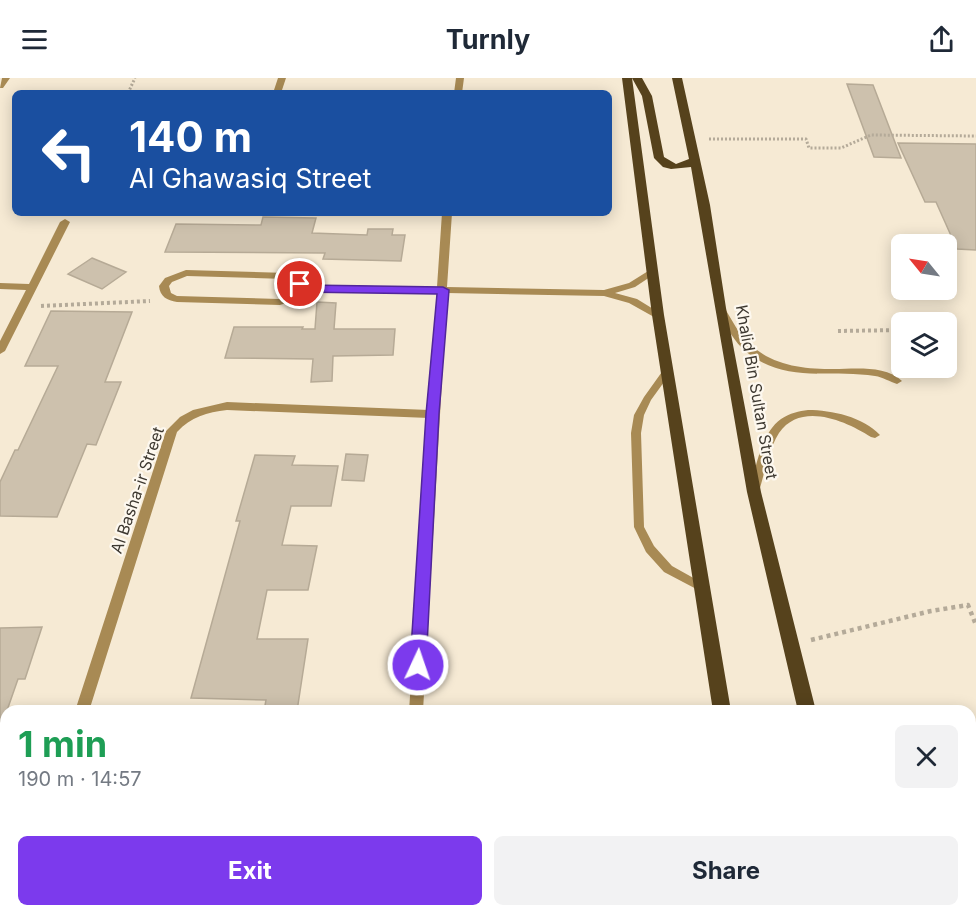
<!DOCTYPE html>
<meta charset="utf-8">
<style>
body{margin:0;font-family:Inter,sans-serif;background:#f2f2f3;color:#1f2937;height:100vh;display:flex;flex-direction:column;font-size:22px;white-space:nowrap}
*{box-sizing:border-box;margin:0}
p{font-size:20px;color:#747a83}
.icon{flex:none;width:33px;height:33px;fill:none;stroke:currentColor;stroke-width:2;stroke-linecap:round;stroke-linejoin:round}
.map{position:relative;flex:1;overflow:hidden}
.sheet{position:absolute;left:0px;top:627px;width:976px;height:212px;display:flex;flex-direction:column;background:#fff;border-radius:18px 18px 0 0;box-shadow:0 3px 15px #0003}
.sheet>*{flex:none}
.top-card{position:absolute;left:12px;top:12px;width:600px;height:126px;border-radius:9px;box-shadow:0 3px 15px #0003;background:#1a4fa0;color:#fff;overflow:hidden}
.needle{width:39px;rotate:300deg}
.tools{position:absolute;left:891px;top:156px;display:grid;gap:12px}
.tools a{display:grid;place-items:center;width:66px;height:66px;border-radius:9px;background:#fff;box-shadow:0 3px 15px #0003;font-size:30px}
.pin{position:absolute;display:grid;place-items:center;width:51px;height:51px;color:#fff;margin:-26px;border:3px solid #fff;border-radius:50%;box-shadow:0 2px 6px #0007}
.me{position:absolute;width:66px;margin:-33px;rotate:3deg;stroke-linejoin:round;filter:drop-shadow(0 0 4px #0008)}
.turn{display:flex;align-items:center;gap:21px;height:126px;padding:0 18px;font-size:27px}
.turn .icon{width:78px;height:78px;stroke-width:2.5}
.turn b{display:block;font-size:42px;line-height:51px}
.round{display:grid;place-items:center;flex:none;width:63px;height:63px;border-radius:9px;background:#f2f2f3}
.head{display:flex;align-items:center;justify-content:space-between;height:102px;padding:0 18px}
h1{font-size:36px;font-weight:700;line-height:45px;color:#1e9e55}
.button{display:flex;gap:12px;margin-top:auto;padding:12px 18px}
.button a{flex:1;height:69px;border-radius:9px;background:#7c3aed;color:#fff;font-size:24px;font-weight:700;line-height:69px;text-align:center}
.button a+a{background:#f2f2f3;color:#1f2937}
header{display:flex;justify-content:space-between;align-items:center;height:78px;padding:0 18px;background:#fff;font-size:27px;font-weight:700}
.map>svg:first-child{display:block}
</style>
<header><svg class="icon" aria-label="menu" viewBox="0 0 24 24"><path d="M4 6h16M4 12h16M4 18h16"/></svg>Turnly<svg class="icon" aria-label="share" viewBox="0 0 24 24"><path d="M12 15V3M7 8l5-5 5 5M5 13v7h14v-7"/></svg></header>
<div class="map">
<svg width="976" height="838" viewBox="0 0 976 838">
<rect width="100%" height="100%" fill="#f6ead4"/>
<path fill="#cdc1ad" stroke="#b6aa96" stroke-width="1.5" d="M847,6L873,7L901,80L874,79Z
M898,65L976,66V172L957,171L936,124H925Z
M263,139L316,140L312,155L367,157L368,151H393L392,157H405L401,183L323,181L325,175L165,174L176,146L261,147Z
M92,180L126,194L102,211L68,196Z
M317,224L336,225L334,251H395L393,277L333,278L332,303L311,304L313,281L225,280L234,249H303L302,251H315Z
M51,233L132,234L105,304H121L96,367L87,366L57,439L0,438V404L15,372H18L58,288H25Z
M346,376L368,377L364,403L342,402Z
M255,377L295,378L292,387L338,388L331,428H291L282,467L317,468L308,512H267L257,561H308L297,633H264L266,622L191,620L240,443H236Z
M42,549L25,601H18L3,644H0V550Z"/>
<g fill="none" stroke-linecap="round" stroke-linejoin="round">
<path stroke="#b4aa99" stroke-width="3" stroke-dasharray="2 2" stroke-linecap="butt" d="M128,15L135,0
M709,61H806L809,70H841L871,57L976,58"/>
<path stroke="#b4aa99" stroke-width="4" stroke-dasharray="3 3" stroke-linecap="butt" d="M41,228L150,223
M838,253L902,252"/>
<path stroke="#b4aa99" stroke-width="4.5" stroke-dasharray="4 4" stroke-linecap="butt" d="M811,562L931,533L968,527L976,547"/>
<path fill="#a88a54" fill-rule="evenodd" d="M721,228L724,229C732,242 739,257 751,267C774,288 804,291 834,291C855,291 885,287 902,303L897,306C890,304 883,299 875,298C829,291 781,307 742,270C731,259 724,244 717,231Z
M667,290L672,293L651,322L644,337L641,355L644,449L654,468L672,488L706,507L708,510L706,513L702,514L664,494L646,474L634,449L631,355L634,337L644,319L664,291Z
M808,332C832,332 863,339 880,357L875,360L871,359C846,343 801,323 779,355C768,372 765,395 759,413L758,416H750L749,413C756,390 761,355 781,341C790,335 799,333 808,332Z
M871,832H886L888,838H874Z"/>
<path fill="#a88a54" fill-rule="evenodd" d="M2,0H10L3,10H0Z
M278,0H286L281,15H273Z
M456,0H464L462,15H454Z
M442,135H452L447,209L604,212L629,205L653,190L656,191V195L635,209L615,215L637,221L663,237L658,240L654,239L629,225L604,218L447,215L423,633H409L429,340L227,332C207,334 191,339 177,354L89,633H75L166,353L180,339L193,332L227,324L429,332L437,215L303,213L298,221L280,227L177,224C167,222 160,219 159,208L165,200L186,192L288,195L301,201L304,207L437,209ZM187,198L286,201L294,205L295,210L290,217L279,221L177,218L171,215L169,208L172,204Z
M65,141L70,144L5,273L0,276V263L26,212L0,211V205L29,206L60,144Z
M390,832H406L405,838H389Z"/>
<path fill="#56421c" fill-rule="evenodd" d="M622,0H632L664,237L731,633H713L652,237Z
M632,0H642L652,18L664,79L676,86L689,81L672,0H682L710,127L726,230L761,414L816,633H798L747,414L691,89L671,91L663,89L654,80L642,18Z
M745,832H765L766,838H746Z
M845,832H865L867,838H847Z"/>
</g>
<path fill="#7c3aed" stroke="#51269a" stroke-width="1.5" d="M300,203L306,207L443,209L449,212L439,336L426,587L424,592L418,594L413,592L410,587L426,336L437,216L300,214L294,210L296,204Z"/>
<g text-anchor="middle" stroke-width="4.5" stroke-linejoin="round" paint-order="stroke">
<g font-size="16" fill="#3d3830" stroke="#fdf8ef">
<text transform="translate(757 314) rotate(80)" y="6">Khalid Bin Sultan Street</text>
<text transform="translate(137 412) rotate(-71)" y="6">Al Basha-ir Street</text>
</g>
</g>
</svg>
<div class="tools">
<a><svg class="needle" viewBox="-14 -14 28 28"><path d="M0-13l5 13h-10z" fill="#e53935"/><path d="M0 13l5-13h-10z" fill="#747a83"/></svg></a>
<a><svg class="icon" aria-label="layers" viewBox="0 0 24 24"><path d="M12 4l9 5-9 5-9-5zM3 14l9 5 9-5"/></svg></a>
</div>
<div class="pin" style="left:300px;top:206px;background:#d93025"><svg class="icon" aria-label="arrive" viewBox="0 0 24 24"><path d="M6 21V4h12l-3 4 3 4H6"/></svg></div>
<svg class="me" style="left:418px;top:587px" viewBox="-20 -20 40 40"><circle r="17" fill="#7c3aed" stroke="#fff" stroke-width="3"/><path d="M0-11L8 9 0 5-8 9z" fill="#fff"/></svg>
<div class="top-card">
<div class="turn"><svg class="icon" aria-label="left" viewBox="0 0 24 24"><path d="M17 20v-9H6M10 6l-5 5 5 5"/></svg><div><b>140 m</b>Al Ghawasiq Street</div></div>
</div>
<section class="sheet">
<div class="head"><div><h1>1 min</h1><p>190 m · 14:57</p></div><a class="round"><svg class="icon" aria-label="close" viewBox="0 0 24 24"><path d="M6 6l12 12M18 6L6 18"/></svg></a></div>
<div class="button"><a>Exit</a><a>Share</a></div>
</section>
</div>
